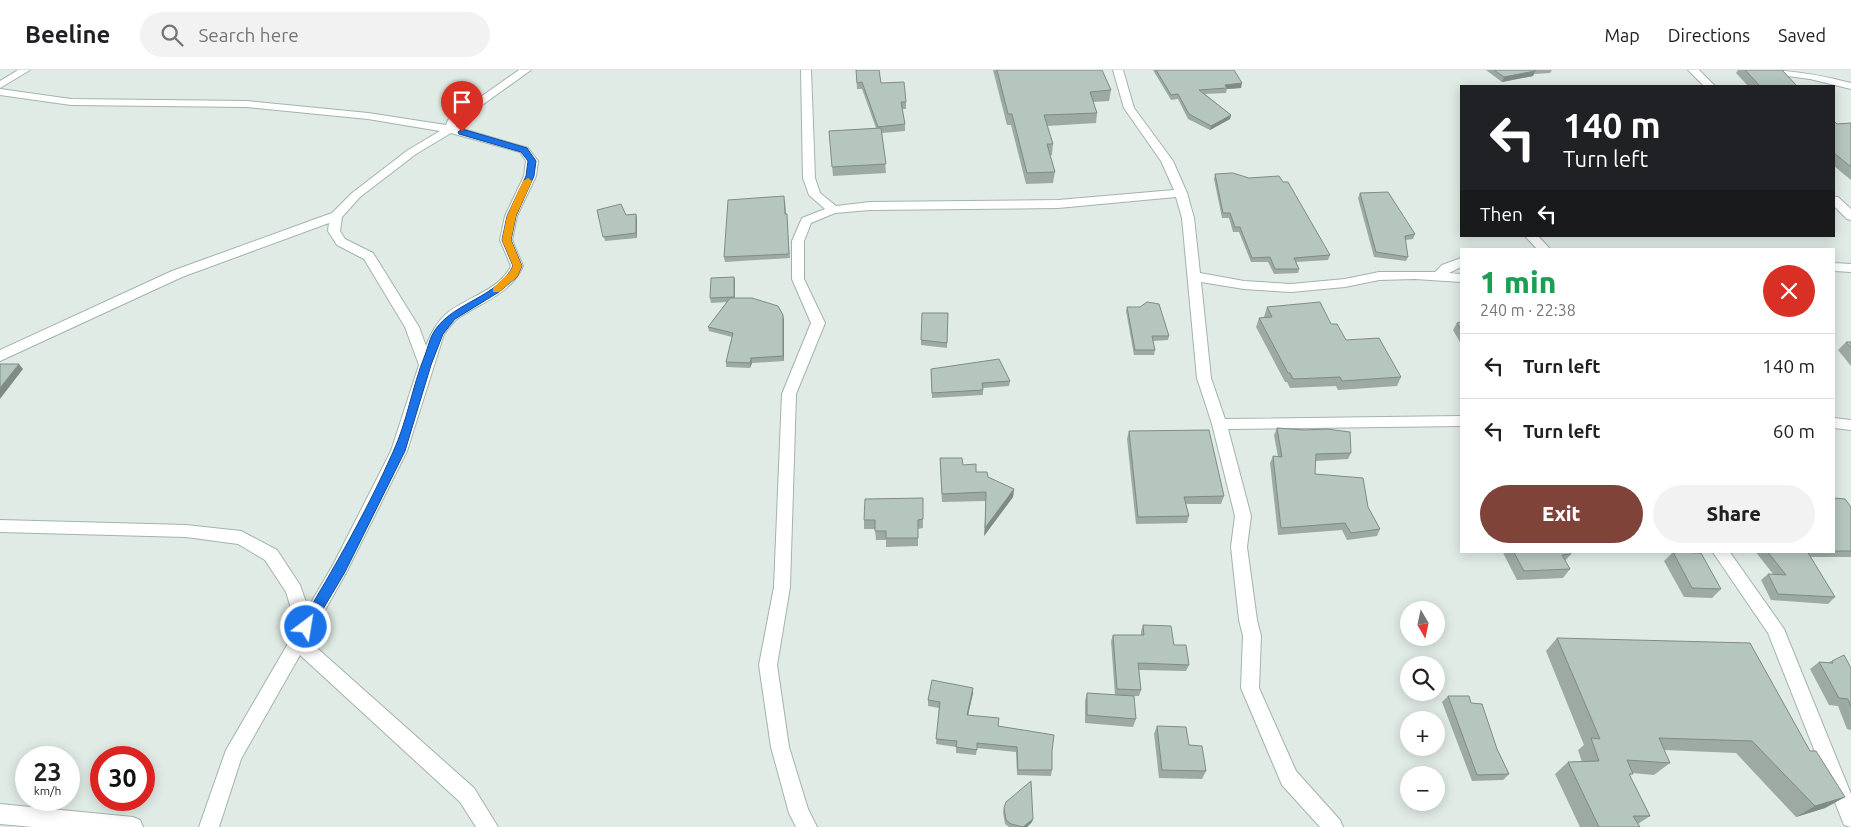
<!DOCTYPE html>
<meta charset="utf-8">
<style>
body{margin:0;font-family:Ubuntu,sans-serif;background:#f2f2f2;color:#202124;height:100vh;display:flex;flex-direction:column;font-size:19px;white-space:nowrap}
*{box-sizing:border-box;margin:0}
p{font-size:16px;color:#757577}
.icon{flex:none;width:28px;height:28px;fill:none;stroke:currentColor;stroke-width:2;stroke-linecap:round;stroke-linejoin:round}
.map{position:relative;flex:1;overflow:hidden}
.panel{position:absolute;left:1460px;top:178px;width:375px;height:305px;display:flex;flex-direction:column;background:#fff;border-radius:0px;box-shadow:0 2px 12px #0003}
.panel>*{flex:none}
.top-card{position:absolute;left:1460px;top:15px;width:375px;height:152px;border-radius:0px;box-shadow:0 2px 12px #0003;background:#202124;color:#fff;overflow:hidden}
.needle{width:32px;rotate:171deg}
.buttons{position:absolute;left:1400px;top:531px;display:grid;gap:10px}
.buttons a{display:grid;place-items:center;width:45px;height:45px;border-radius:50%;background:#fff;box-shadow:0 2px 12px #0003;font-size:25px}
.speed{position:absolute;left:15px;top:676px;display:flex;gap:10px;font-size:25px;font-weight:700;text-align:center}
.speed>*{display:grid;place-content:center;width:65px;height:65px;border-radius:50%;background:#fff;box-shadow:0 2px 12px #0003;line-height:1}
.speed small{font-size:12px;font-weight:400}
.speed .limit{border:8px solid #d22;background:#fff;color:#111}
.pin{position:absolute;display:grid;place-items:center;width:42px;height:42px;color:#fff;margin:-51px -21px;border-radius:50% 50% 50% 0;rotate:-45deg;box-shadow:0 0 5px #0007}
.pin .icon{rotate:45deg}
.me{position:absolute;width:55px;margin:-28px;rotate:31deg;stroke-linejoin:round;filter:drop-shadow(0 0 4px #0008)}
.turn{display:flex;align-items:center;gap:18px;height:105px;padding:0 20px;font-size:22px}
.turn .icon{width:65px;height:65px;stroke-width:2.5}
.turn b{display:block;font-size:35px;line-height:42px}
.then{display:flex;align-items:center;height:48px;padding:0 20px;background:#0003;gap:10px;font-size:19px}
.round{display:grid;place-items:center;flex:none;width:52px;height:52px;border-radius:26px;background:#f2f2f2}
.head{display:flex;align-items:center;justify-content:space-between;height:85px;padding:0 20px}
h1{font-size:30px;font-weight:800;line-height:38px;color:#1e9e55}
.action{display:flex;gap:10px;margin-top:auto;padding:10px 20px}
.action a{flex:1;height:58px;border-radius:30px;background:#7f433a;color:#fff;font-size:20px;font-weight:800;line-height:58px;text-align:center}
.action a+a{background:#f2f2f2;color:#202124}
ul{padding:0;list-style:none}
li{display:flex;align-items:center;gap:15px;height:65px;padding:0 20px;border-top:1px solid #e0e0e0}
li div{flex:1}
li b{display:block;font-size:19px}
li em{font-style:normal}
header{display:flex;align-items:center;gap:30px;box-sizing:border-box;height:70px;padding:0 25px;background:#fff;border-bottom:1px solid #e0e0e0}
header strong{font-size:24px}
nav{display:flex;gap:28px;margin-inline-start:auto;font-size:18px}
.search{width:350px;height:45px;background:#f2f2f2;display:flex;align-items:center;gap:12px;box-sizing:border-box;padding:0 18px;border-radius:28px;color:#757577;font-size:19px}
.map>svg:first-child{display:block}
</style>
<header>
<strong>Beeline</strong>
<div class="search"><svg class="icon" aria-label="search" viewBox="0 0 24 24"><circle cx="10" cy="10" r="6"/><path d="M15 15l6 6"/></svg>Search here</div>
<nav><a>Map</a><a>Directions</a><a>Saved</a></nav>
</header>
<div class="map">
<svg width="1851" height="757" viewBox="0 0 1851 757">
<rect width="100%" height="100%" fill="#e0ebe5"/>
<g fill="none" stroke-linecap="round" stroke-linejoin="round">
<defs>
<path id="minor" d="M18,0H30L0,18V11Z
M519,0H531L457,53L456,57L528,78L538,91L536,106L517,146L512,170L523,196C511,224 480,233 457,249C452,253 448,259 444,264L407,381L346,503L308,570L474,718L498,757H476L460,732L300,585L241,689L219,757H199L226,680L297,558L286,522L265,490L238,474L186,467L0,462V450L186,455L241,461L277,480L300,515L308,538L334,493L391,381L419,295L405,257L364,189L337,175L328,161L329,153L182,207L0,291V280L172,201L332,143L352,123L408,80L440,61L368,49L247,37L71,35L0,25V19L71,29L247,31L368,43L446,55L448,50ZM451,63L520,82L526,91L524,106L505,146L500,170L511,196C499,221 466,227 446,244C436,253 431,264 426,276L419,257L373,183L345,169L340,161L342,147L360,127L416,84Z
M801,0H811L815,108L820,123L836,136L870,132L1058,130L1174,120L1161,91L1124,38L1113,0H1123L1134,38L1173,91L1187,123L1194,148L1200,203L1244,211L1291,214L1345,209L1379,202H1435L1442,195L1461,188V197L1449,203L1461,204V212L1415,209L1379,210L1345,217L1291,222L1244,219L1201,212L1211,308L1225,349L1461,346V356L1228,359L1251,446L1247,477L1257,550L1261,566L1259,618L1296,701L1340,750L1343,757H1320L1282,715L1241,618L1243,566L1239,550L1231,477L1235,446L1212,354L1197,308L1182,148L1176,127L1058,138L870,140L835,143L811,153L804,171V209L825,253L796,324L790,517L777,595L789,677L808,739L817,757H796L789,743L771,677L759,595L774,517L782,324L811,253L792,209V171L802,148L825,139L809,125L803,108Z
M1688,0H1699L1715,16H1704Z
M1760,0C1792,0 1820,5 1851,13V19L1810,9L1765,3Z
M1834,127H1838L1851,139V150L1847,149L1834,136Z
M1525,166H1538L1550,179H1537Z
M1834,193L1851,194V202L1834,201Z
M1834,348L1851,350V360L1834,358Z
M1712,481H1729L1784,559L1851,724V757L1844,755L1768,563Z
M0,734L133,747L140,750L143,757H33L0,754Z"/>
</defs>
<use href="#minor" stroke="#a3b3ac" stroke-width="2"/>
<use href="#minor" fill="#fff" fill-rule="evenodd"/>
</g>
<path fill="#9caaa3" d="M856,0L881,13L906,32V39H902L905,54V61L882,63L886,103L833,106L829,61L876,58L862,19H857Z
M981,0H1102L1111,20L1109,31L1093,32L1097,43L1096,53L1047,56L1053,74L1052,85H1050L1055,102L1053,113L1026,114L1011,55H1007L993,0Z
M1153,0H1234L1241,18L1227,19L1226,23L1205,24L1231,45L1230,49L1210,60L1188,49L1178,29L1171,30Z
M1486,0H1552L1550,3L1534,4L1533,6L1502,12Z
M1738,0H1782L1797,16H1748L1736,3Z
M1834,51L1837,54L1851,53V110L1834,96Z
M1215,104L1330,185L1328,190L1296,192L1299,199L1298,203L1274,204L1268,192H1251L1239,162H1233L1229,148H1222L1214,109Z
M1360,123L1415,164L1413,169L1405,170L1408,187L1406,191L1374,187L1358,128Z
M785,130L790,188L725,192L724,187Z
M597,140L626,145L636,144L637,149V168L605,171Z
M734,207L735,211V228L783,245L784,291L752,293L750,298L726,297V292L732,267L709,261L708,257L727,232L711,233L710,228Z
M1127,237L1169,266L1168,270L1153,271L1155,280L1154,285H1134L1126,241Z
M1267,237L1331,254L1346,270L1401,307L1397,316L1338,320L1336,316L1290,318L1287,312H1285L1256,257L1259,248L1264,247Z
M948,243L947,278L921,275V270Z
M1461,252V274L1453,260L1457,253Z
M1846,272H1851V296L1838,280Z
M931,299L1010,311L1009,316L983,318V325L932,328Z
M1277,358L1351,383L1348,389L1315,391V404L1368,437L1380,459L1377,466L1347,470L1342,460L1278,465L1270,393L1273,386L1278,387L1274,365Z
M1129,361L1224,426L1221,434H1186L1189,446L1187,453L1136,454L1127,369Z
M940,388L963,395L976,402L1014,419L1013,427L984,466L986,431L942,432Z
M923,428V458L918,459V476L886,477V470H876L875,459H864V450Z
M1834,428L1851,437V487H1810L1835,527L1828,534L1771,530L1761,510L1768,504H1773L1755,481H1834Z
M1502,481H1569L1571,484L1565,491L1570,499L1563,508L1517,510Z
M1673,482L1721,519L1712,528L1684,527L1664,491Z
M1143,555L1174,575L1189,595L1186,601L1139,600L1141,620L1139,626H1129L1136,649L1133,657L1085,653V631L1087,623L1115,625L1111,571L1113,565H1141V561Z
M1557,568L1810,681L1845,727L1825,738L1796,747L1736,683L1664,680L1670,693L1654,705L1632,703L1630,706L1650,746L1638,754L1640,757H1580L1555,704L1568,692H1582L1578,680L1584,675L1546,581Z
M1832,591L1851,598V660L1847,659L1838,636L1829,635L1810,599L1819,592H1829Z
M973,618V623L968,645L998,656L1052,681V700L1051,706L1017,705L1016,682L977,678L976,685L956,683V677L936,674L939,638L928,636V630Z
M1448,626L1471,633L1497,679L1509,704L1503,710L1472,711L1442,632Z
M1157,656L1189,675L1206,701L1202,709L1159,708L1154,664Z
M1004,738L1033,749L1032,752L1027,757H1009L1005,754L1003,742Z"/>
<path fill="#7f8b85" d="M1535,1L1533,6L1502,12L1504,7Z
M1242,13L1241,18L1227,19L1225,15Z
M1231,45L1230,49L1210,60L1211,56Z
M636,144L637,149V168L636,163Z
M734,207L735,211L734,231Z
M783,245L784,249V291L783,286Z
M751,288L752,293L750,298V293Z
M19,294L23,299L0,329V318Z
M1014,419L1013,427L984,466L985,458Z
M973,618V623L967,650V645Z
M1845,727L1825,738L1796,747L1815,736Z
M1033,749L1032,752L1027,757H1023Z"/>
<path fill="#b5c6be" stroke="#7f8b85" d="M856,0H879L881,13L904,12L906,32H901L905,54L878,57L862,12L857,13Z
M997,0H1102L1111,20L1090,22L1097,43L1044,45L1053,74H1047L1055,102L1027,103L1012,44H1008Z
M1156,0H1234L1242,13L1225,15L1227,18L1199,20L1231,45L1211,56L1189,44L1178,24L1171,25Z
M1494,0H1536H1534L1535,1L1504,7Z
M1745,0H1782L1797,16H1760Z
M1834,51L1837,54L1851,53V97L1834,83Z
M881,58L886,94L832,97L829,61Z
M1233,103L1249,108L1279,106L1283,112H1288L1330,185L1294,188L1299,199H1275L1270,187L1252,188L1240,157H1235L1230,143H1223L1215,104Z
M1388,122L1415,164L1405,166L1408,187L1376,182L1360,123Z
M784,126L785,144H787L789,184L724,187L728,130Z
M621,134L626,145L636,144V163L603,167L597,140Z
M734,207V227L710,228L711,208Z
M730,228H752L778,236L783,245V286L751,288L750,293L726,292L733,263L708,257Z
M1147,232L1159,234L1169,266H1152L1155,280H1135L1127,237H1140Z
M1320,232L1331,254H1337L1346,270L1379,268L1401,307L1342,311L1340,307L1293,309L1290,303H1288L1259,248L1272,247L1267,237Z
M922,243H948L947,273L921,270Z
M1461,252V260L1457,253Z
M1846,272H1851V278Z
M999,289L1010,311L982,313L983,320L932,323L931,299Z
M0,294H19L0,318Z
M1277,358L1305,360L1327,359L1350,362L1351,383L1316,384L1315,404L1363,408L1368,437L1380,459L1351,463L1345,453L1281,458L1273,386L1282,387Z
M1209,360L1224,426L1184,427L1189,446L1138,447L1129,361Z
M940,388H962L963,395L976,394V402H987L988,407L1014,419L985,458L986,422L942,424Z
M923,428V449L918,450V468H886V461H875V450H864L865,429Z
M1834,428L1845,429L1851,437V481H1834Z
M1513,481H1569L1571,484L1562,485L1570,499L1524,501Z
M1767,481H1807L1835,527L1778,524L1768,504L1786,505Z
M1673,482L1701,483L1721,519L1692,518Z
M1143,555L1171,556L1174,575H1186L1189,595L1138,593L1141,620L1117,619L1113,565H1144Z
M1557,568L1750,573L1810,681H1816L1845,727L1815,736L1752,671L1659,668L1670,693L1627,690L1633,704H1629L1650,746H1633L1640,757H1599L1568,692L1599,691L1591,668L1600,669Z
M1844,585L1851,598V637L1848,629L1839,628L1819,592L1833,593L1832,591Z
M932,610L973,618L967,645L999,648L998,656L1054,665L1052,681V700H1018L1017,677L977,673V680L956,677L957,671L936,669L940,632L928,630Z
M1087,623L1134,626L1136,649L1087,645Z
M1448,626H1469L1471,633L1482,634L1497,679L1509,704L1477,705Z
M1157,656L1186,657L1189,675L1202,676L1206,701L1162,700Z
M1031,711L1033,749L1023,757L1011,754L1006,750L1004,738L1006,732Z"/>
<path fill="#1a73e8" stroke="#114b97" d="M462,59L527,78L536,91L534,106L516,146L511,170L522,196L517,207L499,222L455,249L443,264L431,295L405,381L345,502L310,561L306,563L301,561L299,557L301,553C334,498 367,441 393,382C407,352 412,317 425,285C428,277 430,267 435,260C454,232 498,227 513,196L502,170L507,146L526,106L528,91L521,82L459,64L458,62Z"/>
<path fill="#f59e0b" d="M528,108L532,111L516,146L511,170L522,196L517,207L499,222H493V218L509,203L513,196L502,170L507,146L523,111Z"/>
</svg>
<div class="buttons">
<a><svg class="needle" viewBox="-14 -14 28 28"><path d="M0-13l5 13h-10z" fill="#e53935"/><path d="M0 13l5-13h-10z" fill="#757577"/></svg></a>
<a><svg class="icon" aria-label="search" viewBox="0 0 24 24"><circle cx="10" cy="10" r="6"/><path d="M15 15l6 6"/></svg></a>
<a>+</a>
<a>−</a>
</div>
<div class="speed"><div>23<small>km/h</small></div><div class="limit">30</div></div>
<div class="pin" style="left:462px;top:62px;background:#d93025"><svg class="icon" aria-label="arrive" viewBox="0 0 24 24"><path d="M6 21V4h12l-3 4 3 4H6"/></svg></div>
<svg class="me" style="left:306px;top:557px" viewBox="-20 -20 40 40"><circle r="17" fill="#1a73e8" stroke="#fff" stroke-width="3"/><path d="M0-11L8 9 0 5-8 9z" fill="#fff"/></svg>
<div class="top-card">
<div class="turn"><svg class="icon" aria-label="left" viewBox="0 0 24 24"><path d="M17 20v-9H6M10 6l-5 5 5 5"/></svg><div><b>140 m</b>Turn left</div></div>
<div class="then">Then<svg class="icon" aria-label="left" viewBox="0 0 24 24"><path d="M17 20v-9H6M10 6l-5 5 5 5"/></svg></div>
</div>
<section class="panel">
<div class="head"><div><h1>1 min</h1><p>240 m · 22:38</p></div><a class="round" style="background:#d93025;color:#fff"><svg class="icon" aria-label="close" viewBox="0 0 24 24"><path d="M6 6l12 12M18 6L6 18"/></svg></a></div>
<ul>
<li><svg class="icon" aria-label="left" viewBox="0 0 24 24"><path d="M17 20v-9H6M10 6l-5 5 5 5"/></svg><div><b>Turn left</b></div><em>140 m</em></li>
<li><svg class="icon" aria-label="left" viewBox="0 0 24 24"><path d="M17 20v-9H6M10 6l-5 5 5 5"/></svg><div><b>Turn left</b></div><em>60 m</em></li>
</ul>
<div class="action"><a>Exit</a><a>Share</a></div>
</section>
</div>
